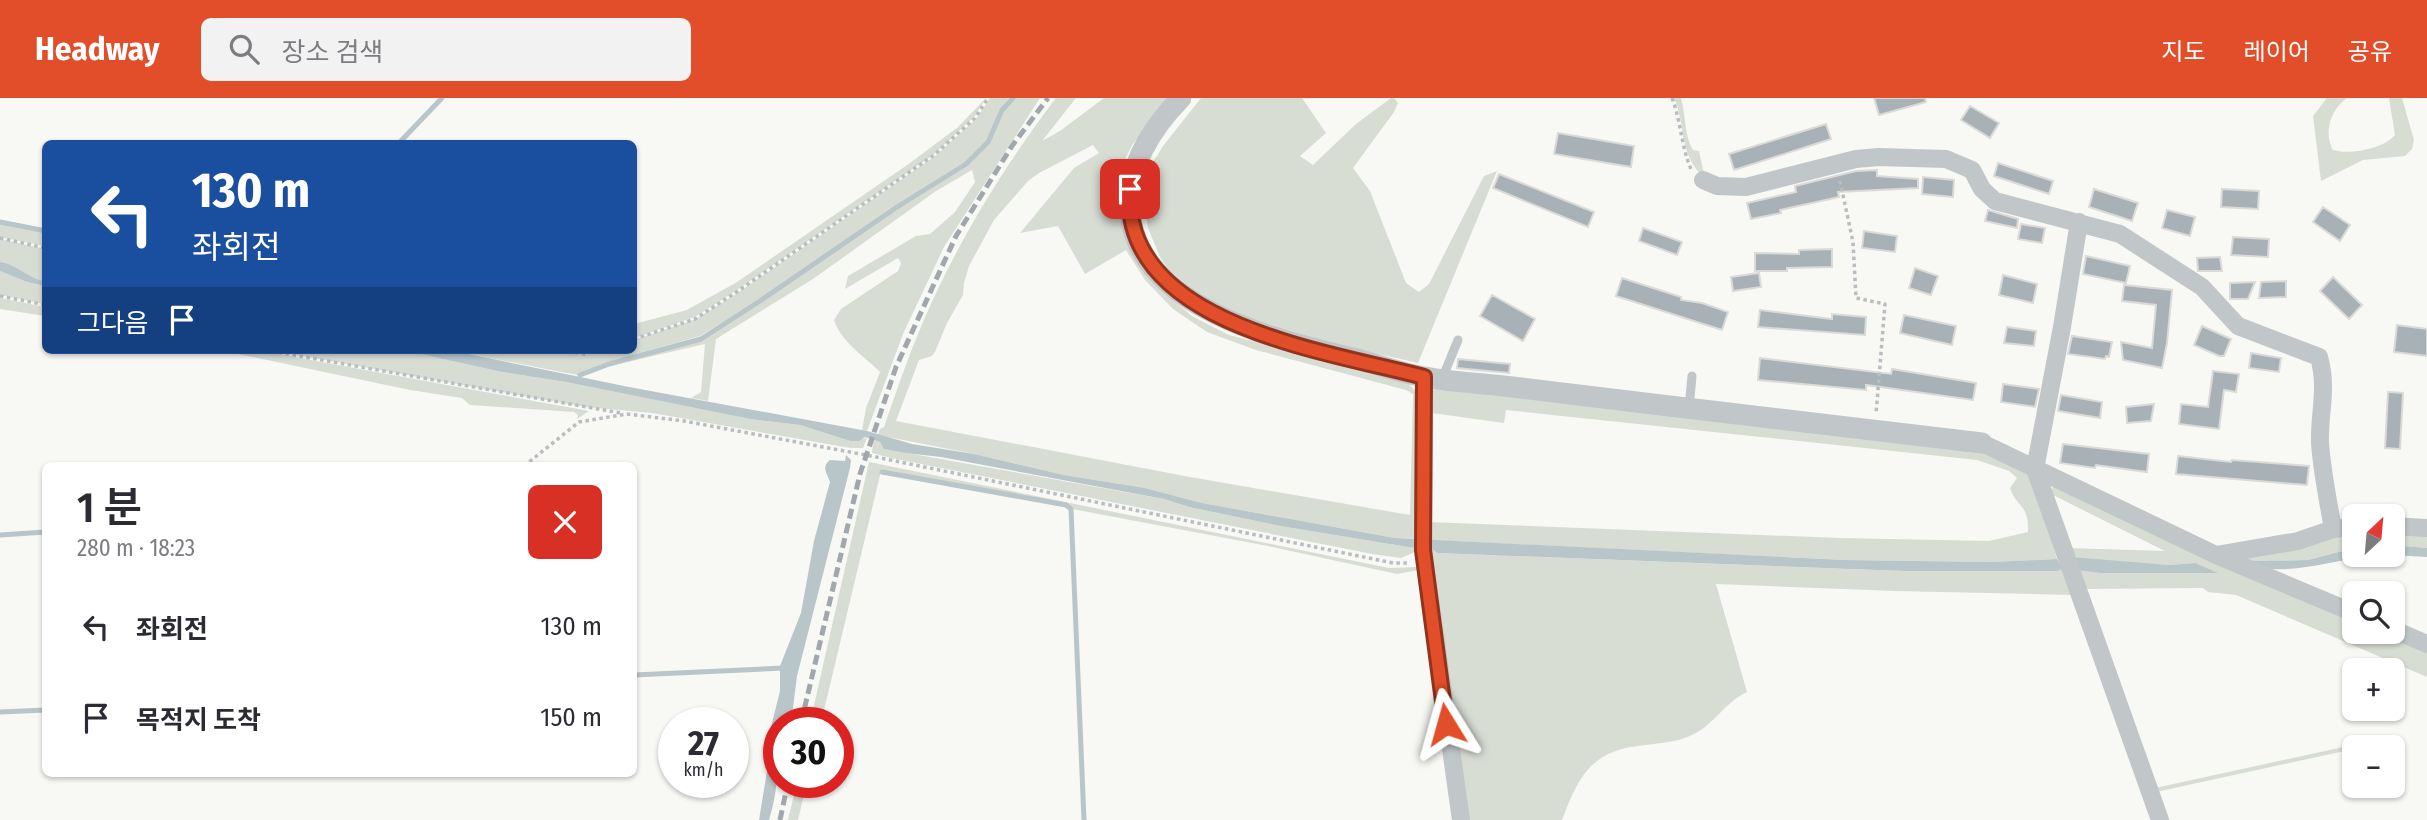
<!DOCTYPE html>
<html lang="ko">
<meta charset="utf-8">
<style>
body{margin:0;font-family:"Fira Sans Condensed","Noto Sans KR",sans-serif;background:#f2f2f3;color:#2b2b33;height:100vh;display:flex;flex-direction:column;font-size:26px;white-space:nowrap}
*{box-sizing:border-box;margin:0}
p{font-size:23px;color:#7c7c81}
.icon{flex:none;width:38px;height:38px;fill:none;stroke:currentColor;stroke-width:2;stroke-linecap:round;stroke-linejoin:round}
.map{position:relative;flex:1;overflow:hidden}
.sheet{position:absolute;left:42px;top:364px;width:595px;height:315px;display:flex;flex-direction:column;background:#fff;border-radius:10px;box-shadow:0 2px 5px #0004}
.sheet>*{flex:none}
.banner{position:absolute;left:42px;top:42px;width:595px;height:214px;border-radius:10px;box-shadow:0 2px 5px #0004;background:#1a4fa0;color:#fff;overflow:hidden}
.needle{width:46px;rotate:26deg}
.controls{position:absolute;left:2342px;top:406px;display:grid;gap:14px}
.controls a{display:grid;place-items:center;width:63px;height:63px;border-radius:10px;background:#fff;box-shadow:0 2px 5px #0004;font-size:35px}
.speed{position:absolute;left:658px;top:609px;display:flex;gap:14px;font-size:35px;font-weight:700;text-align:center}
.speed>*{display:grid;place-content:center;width:91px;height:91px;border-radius:50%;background:#fff;box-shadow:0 2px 5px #0004;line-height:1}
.speed small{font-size:18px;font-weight:400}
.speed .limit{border:10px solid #d22;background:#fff;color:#111}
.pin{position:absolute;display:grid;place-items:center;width:60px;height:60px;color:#fff;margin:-30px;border-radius:14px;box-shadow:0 4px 10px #0006}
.me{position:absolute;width:77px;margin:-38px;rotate:352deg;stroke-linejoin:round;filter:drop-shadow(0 0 5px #0008)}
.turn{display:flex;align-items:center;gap:24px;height:147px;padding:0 35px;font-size:32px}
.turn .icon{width:91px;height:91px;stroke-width:2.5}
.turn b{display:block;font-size:49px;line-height:60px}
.then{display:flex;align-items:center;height:66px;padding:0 35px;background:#0003;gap:14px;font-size:26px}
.round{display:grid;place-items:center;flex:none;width:74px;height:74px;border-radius:10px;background:#f2f2f3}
.summary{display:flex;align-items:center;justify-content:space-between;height:119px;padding:0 35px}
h1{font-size:42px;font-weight:600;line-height:52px}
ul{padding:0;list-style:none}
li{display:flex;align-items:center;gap:21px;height:91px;padding:0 35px}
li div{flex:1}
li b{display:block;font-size:26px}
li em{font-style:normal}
header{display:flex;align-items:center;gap:42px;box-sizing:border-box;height:98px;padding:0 35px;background:#e34e2a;color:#fff}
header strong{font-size:33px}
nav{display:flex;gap:38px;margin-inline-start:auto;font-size:24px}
.search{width:490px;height:63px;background:#f2f2f3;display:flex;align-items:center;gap:18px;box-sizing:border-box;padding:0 24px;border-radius:10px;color:#7c7c81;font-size:26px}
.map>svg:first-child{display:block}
</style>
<header>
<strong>Headway</strong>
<div class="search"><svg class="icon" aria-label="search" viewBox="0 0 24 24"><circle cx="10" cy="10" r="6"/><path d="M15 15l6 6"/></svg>장소 검색</div>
<nav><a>지도</a><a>레이어</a><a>공유</a></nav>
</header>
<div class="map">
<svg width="2427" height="722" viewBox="0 0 2427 722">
<rect width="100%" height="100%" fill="#f8f8f5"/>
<path fill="#d8ddd4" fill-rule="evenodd" d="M986,0L974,19L933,57L734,194L695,219L634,240V226L687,212L737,184L910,65L958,29Z
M990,0H1009L1000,11L986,43L965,64L896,107L759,202L700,238L608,264L577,277L449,252H556L584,257L601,252H634V242L696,221L736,196L935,58L976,21Z
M1015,0H1040L944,149L903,236L867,333L862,332L866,310L880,274C863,257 842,245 834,222L841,211L898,173L901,165L898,160L845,191L848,178L916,138L930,136L955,114L975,84L972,72L936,93L813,181L716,241L708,303L691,300L701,294L705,246L610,268L702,242L761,205L898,110L967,67L989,45L1003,13Z
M1056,0H1076L1042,43L1060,33L1104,0H1167L1133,46L1126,59L1122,87L1161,192L1192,218L1229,237L1404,282L1417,294L1419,441L1395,440L1202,405L1145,390L1064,377L974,356L878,337L880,331L884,329C896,294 908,259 923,224C957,145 1004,68 1056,0ZM1093,47L1099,55L1074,70L1020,135L1058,128L1085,176L1126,152L1145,182L1173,211L1207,234L1256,252L1406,292L1413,296L1410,417L1190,379L896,323L919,262L932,258L935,254L947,225L963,197L964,185L969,168L994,122L1028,83L1039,75Z
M1201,0H1302L1326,35L1300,58L1313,67L1356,26L1391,0H1394L1398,5L1394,14L1353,70L1370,93L1406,185L1419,194L1429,186L1484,78L1497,73L1418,265L1316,242L1211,207L1168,171L1160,159L1148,130L1143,96L1152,66L1163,48Z
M1674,0H1681C1686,17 1684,37 1693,52L1699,53L1705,80C1678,57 1687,30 1674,0Z
M2327,0H2347C2331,11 2323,34 2333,52C2350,57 2383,51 2395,37L2389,0H2402L2414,42L2412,51L2405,58L2363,62L2321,83L2313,18Z
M0,125L45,134V148L0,139Z
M0,141L45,151V183C29,181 17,166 0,164Z
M0,173L27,184L45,188V206L0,197Z
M0,200L45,209V218L0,211Z
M219,252H256L589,313L577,321L578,317L574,314L470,307L462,300L410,292Z
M270,252H402L502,274L566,284L750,321L800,327L850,343L867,340L863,350H850L652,315L585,309Z
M1438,289L1979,353L2025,372L2031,379L2057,461L1992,464L1844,462L1428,442V424L1840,440L1989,443L2028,434C2029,405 2017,411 2010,390L2017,380L2009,373L1977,362L1506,312L1504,325L1432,315L1433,292Z
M873,342L880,344L885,351L1164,401L1189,409L1280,428L1408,449L1418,448L1417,453L1401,460L1372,456L891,360L872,355Z
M869,364L1389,470L1416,469L1419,472L1397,476L1383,473L1268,448L1072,411L1068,406L881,373L821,625H810Z
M2053,388L2354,522V534H2383L2427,553V579L2236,497L2208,494L2203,490L2083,491L2075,472L2100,475H2216L2194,465L2168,467L2127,465L2071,459L2068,450L2165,453L2051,396Z
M2354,436V450L2308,462L2254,463L2250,467L2244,456Z
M2392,436L2427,437V450L2392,447Z
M1429,450L1438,455L1904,473H2056L2062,471L2074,497L1895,493L1716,486L1747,594C1725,604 1714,627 1692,637C1675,645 1657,645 1638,648C1590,654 1578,680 1562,722H1467Z
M2380,641L2381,645L2354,651L2156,694L2155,690Z
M797,684H807L798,722H788Z"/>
<path fill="#b8c5c9" d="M0,164C17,166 29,181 45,183V188L27,184L0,173Z
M402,252H449L629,289L867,333L912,346L974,356L1064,377L1145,390L1202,405L1395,440L1844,462L1992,464L2057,461L2062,471L2057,473H1904L1438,455L1429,450L1408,449L1280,428L1189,409L1164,401L941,359L906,355L884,351L880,344L865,339L859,343H850L800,327L750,321L566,284L502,274Z
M846,357L851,362L850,370L797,578L791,625H779C779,658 779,690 769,722H759L768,667L771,629L780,593V568L801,515L814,443L830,384C827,375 821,369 830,362L845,363Z
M2392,447L2427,450V459L2392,457Z
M2354,450V457H2374C2343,461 2303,473 2273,471C2266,470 2258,466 2251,463L2308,462Z
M2071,459L2168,467L2195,465L2218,475H2100L2075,472Z"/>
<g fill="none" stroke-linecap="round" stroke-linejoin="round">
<path stroke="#b8c5c9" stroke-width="5" d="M398,46L442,0
M0,124L46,133
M580,277L609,266L701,241L760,203L897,109L966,66L988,44L1002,12L1013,0
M882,374L1066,407L1071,411L1084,722
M0,437L46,434
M634,577L784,570
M0,614L46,612"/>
</g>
<path fill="#a8b1b6" stroke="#dadad8" stroke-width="2" d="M1874,0H1925L1926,4L1879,17Z
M1970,8L1999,25L1990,40L1961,22Z
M1826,26L1831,41L1734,72L1729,56Z
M1558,35L1634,48L1631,69L1554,56Z
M1998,65L2053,83L2049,96L1994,78Z
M1877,72V78L1918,81V90L1838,94L1839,99L1780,112L1781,115L1751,121L1747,105L1796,94L1795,88L1856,73Z
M1499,76L1594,114L1588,129L1493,90Z
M1923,79L1954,82L1953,99L1922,96Z
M2094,91L2138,105L2132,123L2089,109Z
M2222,91L2259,93L2258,111L2221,109Z
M2323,109L2350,127L2340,143L2313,124Z
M1988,112L2018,121L2017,130L1985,123Z
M2167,112L2195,119L2190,138L2162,130Z
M2021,126L2045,130L2042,145L2018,141Z
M1643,130L1682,144L1677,157L1639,143Z
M1864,133L1897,138L1895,154L1862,150Z
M2233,139L2269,141L2268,159L2231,157Z
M1832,151V169L1787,170V173H1755V155L1799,156V152Z
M2086,158L2130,168L2126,185L2083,176Z
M2220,159L2222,173H2198L2197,160Z
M1915,170L1938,178L1931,197L1909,190Z
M1759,175L1761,189L1733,193L1731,179Z
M2003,177L2037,186L2033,205L1999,197Z
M2333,179L2362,207L2349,221L2320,193Z
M1622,180L1681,199V202L1702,205L1728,214L1722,232L1616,198Z
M2286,183V199L2259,200L2261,184Z
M2255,184L2248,201H2230V185Z
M2124,187L2172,192L2167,245L2162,270L2123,262L2121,244L2152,250L2156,207L2122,203Z
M1492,197L1535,221L1523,243L1480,218Z
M1760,212L1832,221V216L1866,219L1865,237L1758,229Z
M1904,217L1956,228L1952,247L1900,235Z
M2397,227L2427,231V258L2394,254Z
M2202,228L2231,241L2224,258H2219L2194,247Z
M2007,229L2036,233L2034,248L2004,245Z
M2072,238L2112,244L2109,259L2106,258L2105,261L2068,256Z
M2251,255L2281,260L2279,274L2249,270Z
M1760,260L1891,276L1892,271L1976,285L1973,302L1866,287V292L1758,282Z
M1458,261L1510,266L1509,275L1457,270Z
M2213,273L2239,276L2236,294L2224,292L2219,331L2179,326L2181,306L2208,309Z
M2003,286L2039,291L2035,309L2001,304Z
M2388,294L2403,295L2400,351L2385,350Z
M2061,297L2102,304L2100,320L2058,313Z
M2154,306L2151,323L2127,325L2126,309Z
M2063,346L2149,356L2147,374L2096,367L2095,370L2060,365Z
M2178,358L2231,364L2232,362L2309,368L2307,387L2176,376Z"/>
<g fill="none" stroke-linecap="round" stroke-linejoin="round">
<path stroke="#b9bdc0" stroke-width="3.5" stroke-dasharray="3.5 3.5" stroke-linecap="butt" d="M1672,0C1681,23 1681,48 1691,71
M1840,83L1853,144L1856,200L1885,206L1876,316
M0,140L46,150
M0,198L46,207
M634,241L695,221L735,195L934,57L975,20L988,0
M265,252L621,315
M561,252L584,256L596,252
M524,368L579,324L627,316L684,323L866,357L1393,465H1408"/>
<path stroke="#c1c6c9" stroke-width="9" d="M1442,281L1458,242
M1689,310L1692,278"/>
<path stroke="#c1c6c9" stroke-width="18" d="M1703,82L1717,88L1746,89L1856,61L1879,59L1946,61L1972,72L1982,91L1995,103L2120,136L2202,189L2238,228L2319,259C2328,291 2319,314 2320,345C2322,374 2328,402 2333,431
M2079,124L2062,229L2035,371L2160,722
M1424,279L1423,452L1461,722
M1982,345L2216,457L2354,515
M2392,428L2427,430
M2216,457L2298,443L2333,431L2354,429
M2392,531L2427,546"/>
<path stroke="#c1c6c9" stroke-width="21" d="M1181,0C1149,33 1123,74 1131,122C1146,212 1279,242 1353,260C1377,266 1400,275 1425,279C1451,284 1477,285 1504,288C1556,294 1609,301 1661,307C1768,319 1875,332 1982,345"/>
<path stroke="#a0a8ad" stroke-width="5" stroke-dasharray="10 5" stroke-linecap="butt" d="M801,625L860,376L896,269L956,138L1012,48L1048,0
M780,722L788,684"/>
</g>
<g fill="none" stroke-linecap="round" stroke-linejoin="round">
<defs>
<path id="route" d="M1130,91C1120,227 1327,253 1424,279L1423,452L1446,626"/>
</defs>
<use href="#route" stroke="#94331b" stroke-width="18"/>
<use href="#route" stroke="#e34e2a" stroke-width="12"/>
</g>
</svg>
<div class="controls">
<a><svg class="needle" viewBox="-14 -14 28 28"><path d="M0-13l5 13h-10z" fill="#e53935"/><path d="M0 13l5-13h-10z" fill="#7c7c81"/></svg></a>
<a><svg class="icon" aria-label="search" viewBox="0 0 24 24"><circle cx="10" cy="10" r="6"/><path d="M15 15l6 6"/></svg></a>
<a>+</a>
<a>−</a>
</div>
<div class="speed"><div>27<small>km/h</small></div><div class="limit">30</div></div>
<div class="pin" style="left:1130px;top:91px;background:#d93025"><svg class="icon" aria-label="arrive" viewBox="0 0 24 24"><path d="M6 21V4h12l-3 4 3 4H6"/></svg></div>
<svg class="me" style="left:1446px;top:626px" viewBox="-20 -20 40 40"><path d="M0-17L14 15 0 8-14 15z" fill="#e34e2a" stroke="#fff" stroke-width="4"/></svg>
<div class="banner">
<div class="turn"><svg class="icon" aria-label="left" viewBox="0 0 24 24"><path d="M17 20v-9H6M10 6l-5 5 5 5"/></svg><div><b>130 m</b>좌회전</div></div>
<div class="then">그다음<svg class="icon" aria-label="arrive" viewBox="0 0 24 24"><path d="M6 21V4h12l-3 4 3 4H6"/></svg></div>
</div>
<section class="sheet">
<div class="summary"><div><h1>1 분</h1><p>280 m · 18:23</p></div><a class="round" style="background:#d93025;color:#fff"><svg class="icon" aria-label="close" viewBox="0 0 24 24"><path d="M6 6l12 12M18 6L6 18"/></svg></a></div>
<ul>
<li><svg class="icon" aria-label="left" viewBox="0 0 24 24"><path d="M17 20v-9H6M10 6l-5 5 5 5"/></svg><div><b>좌회전</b></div><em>130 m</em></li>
<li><svg class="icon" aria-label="arrive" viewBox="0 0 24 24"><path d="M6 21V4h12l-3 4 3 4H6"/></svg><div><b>목적지 도착</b></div><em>150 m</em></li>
</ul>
</section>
</div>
